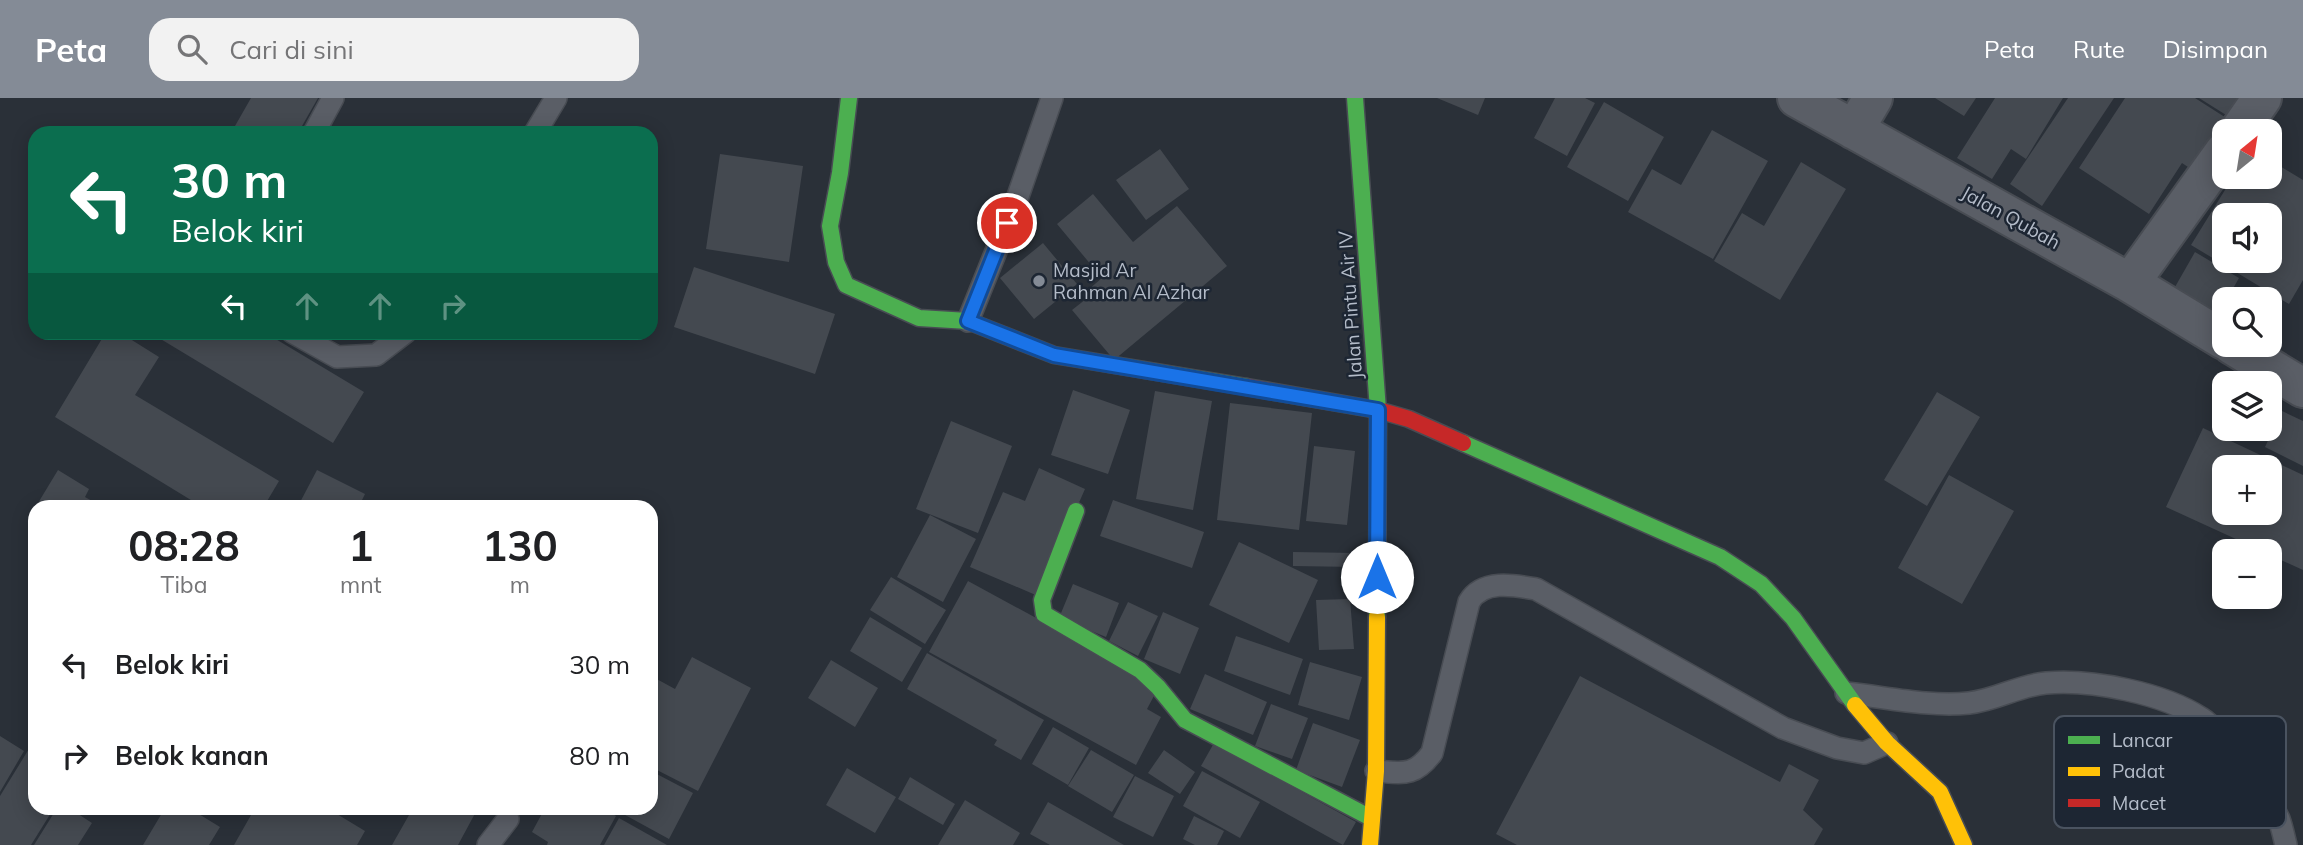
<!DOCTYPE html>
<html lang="id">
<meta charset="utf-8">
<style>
body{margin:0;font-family:Mulish,sans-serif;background:#f2f2f2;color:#202124;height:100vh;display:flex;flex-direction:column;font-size:26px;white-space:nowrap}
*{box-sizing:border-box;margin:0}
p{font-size:23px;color:#757577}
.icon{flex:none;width:38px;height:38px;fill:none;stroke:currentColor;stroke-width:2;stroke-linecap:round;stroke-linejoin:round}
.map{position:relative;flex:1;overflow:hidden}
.drawer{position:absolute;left:28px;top:402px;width:630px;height:315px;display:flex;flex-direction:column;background:#fff;border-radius:21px;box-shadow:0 4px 18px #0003}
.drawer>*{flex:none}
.banner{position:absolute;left:28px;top:28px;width:630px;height:214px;border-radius:21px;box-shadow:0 4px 18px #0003;background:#0b6e4f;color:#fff;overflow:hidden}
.needle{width:46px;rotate:30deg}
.controls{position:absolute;left:2212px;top:21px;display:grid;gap:14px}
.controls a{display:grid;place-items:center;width:70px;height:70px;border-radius:14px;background:#fff;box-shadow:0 4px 18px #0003;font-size:35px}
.pin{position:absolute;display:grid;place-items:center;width:60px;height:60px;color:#fff;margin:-30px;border:4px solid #fff;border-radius:50%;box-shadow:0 2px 7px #0007}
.me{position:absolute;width:77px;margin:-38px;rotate:0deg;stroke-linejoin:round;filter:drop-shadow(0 0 5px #0008)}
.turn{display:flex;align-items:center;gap:24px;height:147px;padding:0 28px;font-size:32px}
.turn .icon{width:91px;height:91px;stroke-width:2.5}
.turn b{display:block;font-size:49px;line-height:60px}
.lanes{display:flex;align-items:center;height:66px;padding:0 28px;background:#0003;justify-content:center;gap:35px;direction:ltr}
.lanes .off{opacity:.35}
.eta{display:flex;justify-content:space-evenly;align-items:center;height:119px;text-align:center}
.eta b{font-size:42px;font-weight:700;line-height:49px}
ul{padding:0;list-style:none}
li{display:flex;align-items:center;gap:21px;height:91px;padding:0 28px}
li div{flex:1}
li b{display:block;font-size:26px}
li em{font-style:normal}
header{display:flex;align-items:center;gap:42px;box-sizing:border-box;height:98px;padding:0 35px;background:#848b96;color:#fff}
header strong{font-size:33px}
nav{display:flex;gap:38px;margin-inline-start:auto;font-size:24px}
.search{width:490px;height:63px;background:#f2f2f2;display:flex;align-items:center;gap:18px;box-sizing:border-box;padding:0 24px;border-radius:21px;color:#757577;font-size:26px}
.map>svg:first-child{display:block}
</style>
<header>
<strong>Peta</strong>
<div class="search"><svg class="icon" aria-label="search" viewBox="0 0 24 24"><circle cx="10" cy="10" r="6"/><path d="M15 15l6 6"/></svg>Cari di sini</div>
<nav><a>Peta</a><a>Rute</a><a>Disimpan</a></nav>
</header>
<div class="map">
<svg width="2303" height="747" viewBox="0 0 2303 747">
<rect width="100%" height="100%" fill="#2a3038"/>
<path fill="#444950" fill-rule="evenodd" d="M251,0H318L298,35H231Z
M1437,0H1485L1478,17Z
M1555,0H1585L1595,5L1567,58L1534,40Z
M1935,0H1976L1964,18Z
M1995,0H2063L2026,61L2011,51L1992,81L1957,60Z
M2068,0H2114L2042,108L2010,86Z
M2125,0H2195L2231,23L2197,75L2182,65L2149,116L2079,70Z
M2199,0H2258L2242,27Z
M1604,4L1664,39L1628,103L1567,69Z
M1712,32L1768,63L1713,161L1628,114L1652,71L1681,87Z
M1160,51L1189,91L1146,122L1116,82Z
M720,56L803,68L789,164L706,151Z
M2270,62L2303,82V182L2289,206L2191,147L2233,79H2270ZM2224,117H2270V163H2224Z
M1801,64L1846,91L1780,202L1714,163L1742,115L1764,128Z
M1093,96L1133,144L1177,108L1227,168L1114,262L1072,212L1086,201L1082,197L1102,180L1057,126Z
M1043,145L1077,186L1034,221L1000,180Z
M2195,154L2239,180L2227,201H2224L2219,215L2175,189Z
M694,169L835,216L815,276L674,229Z
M106,234H119L159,259L135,297L279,383L263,410H204L55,319Z
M149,234H264L364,294L333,345Z
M1073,292L1130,312L1108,376L1051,357Z
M1155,293L1212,303L1193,412L1136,401Z
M1937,294L1980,319L1927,408L1884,382Z
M1230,305L1312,315L1299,432L1217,422Z
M2282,313L2303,323V368L2265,349Z
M951,323L1012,348L978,435L916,411Z
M2203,330L2303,377V472L2270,457V453H2262L2166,409ZM2224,369H2270V415H2224Z
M1314,348L1355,353L1347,427L1306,423Z
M1039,370L1085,391L1038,498L970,469L1003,394L1025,403Z
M58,372L89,391L85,399L99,407L98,410H35Z
M317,372L365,396L358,410H297Z
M1949,377L2014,413L1962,506L1898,470Z
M1113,402L1204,434L1192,470L1100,438Z
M930,417L976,441L943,504L897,479Z
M1239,444L1318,482L1289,545L1209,507Z
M1293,454L1356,455V469L1293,468Z
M891,479L946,512L925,546L870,512Z
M968,483L1139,576L1156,594L1147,611L1161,619L1136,667L929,554Z
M1073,486L1119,505L1106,539L1059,520Z
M1350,501L1354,551L1319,552L1316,502Z
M1128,504L1158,518L1138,558L1109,543Z
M1163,514L1199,530L1180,576L1144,561Z
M870,519L922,550L902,584L850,553Z
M1236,538L1303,561L1290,597L1224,573Z
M927,555L1044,622L1021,662L994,647L997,642L907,591Z
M692,559L751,590L698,693L651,669V584L653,579L675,591Z
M831,562L878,590L855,629L808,600Z
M1310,564L1362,579L1349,622L1298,607Z
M1205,576L1267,604L1253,637L1190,611Z
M1580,578L1780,684L1789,666L1819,682L1803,712L1823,731L1814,747H1517L1496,736Z
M1271,606L1308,620L1292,661L1255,648Z
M1313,625L1360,642L1342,689L1296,672Z
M1053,629L1089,650L1068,687L1032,666Z
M0,638L24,653L0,694Z
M35,641V710H54L31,747H0V698Z
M1214,645L1356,724L1343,747L1201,668Z
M1091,652L1134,677L1112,714L1068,688Z
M1164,652L1195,674L1180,696L1148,675Z
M847,670L896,699L875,735L826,707Z
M651,673L693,695L669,741L616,712L651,710Z
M1202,673L1260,704L1240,740L1183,708Z
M1135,678L1174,698L1153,739L1113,719Z
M910,679L955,706L943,727L898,701Z
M965,702L1020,735L1013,747H938Z
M1048,704L1124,747H1050L1030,736Z
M57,710H69L92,725L78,747H34Z
M165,710H189L220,729L209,747H143Z
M255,710H327L365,733L357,747H234Z
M413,710H478L458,747H392Z
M545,710H603L616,718L600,747H547L548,744L532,734Z
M1194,718L1224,733L1217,747H1195L1183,741Z
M619,720L667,747H604Z"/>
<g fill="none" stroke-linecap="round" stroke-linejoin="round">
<defs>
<path id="lane" d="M314,35L333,0
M535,35L556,0
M968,223L1017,101L1052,0
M292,234L337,259L376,257L406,234
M1846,595C1886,599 1928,609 1969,605C1997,602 2019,587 2046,585C2091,581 2163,595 2201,620C2222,633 2268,698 2279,721C2282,729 2284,739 2286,747
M1376,673C1403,675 1414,679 1432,655L1469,504C1482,481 1514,487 1536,491L1783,630L1837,650L1864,655L1887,645
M488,747L508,721"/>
<path id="street" d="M1797,0L2130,185L2224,242
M1854,32L1873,0
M2239,33L2262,0
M2130,185L2224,54
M2232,247L2303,290"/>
<path id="fast" d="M849,0L840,75L830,128L836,164L846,187L919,220L968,223L1054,257L1247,289
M1355,0L1378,312L1377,519
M1463,345L1720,459L1761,486L1793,520L1855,607
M1076,413L1042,502L1044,516L1140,572L1158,589L1185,622L1371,720"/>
<path id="slow" d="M1855,607L1887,645L1940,694L1964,747
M1370,747L1376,673L1377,519"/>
<path id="jam" d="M1247,289L1378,312L1409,321L1463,345"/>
</defs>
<use href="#lane" stroke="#484c53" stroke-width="24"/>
<use href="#street" stroke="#484c53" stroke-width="42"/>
<use href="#fast" stroke="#484c53" stroke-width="19"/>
<use href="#slow" stroke="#484c53" stroke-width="19"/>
<use href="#jam" stroke="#484c53" stroke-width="19"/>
<use href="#lane" stroke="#5a5e66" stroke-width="21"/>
<use href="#street" stroke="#5a5e66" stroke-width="38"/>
<use href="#fast" stroke="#4caf50" stroke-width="16"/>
<use href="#slow" stroke="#ffc107" stroke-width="16"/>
<use href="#jam" stroke="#c62828" stroke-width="16"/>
</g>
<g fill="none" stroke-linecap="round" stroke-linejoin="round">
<defs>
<path id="route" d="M1007,125L968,223L1054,257L1378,312L1377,479"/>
</defs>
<use href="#route" stroke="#114b97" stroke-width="18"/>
<use href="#route" stroke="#1a73e8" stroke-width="12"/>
</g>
<circle fill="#848b96" stroke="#1d2633" stroke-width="2.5" cx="1039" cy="183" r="7"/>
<g text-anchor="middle" stroke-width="5" stroke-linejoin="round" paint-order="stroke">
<g font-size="19" fill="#b4bcc9" stroke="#1d2633">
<text transform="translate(2011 119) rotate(29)" y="7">Jalan Qubah</text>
<text transform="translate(1350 207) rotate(-94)" y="7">Jalan Pintu Air IV</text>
</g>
<g font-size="19" fill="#b4bcc9" stroke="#1d2633" text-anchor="start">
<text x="1053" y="179">Masjid Ar<tspan x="1053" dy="22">Rahman Al Azhar</tspan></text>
</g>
</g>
<rect x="2054" y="618" width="232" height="112" rx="10" fill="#1d2633" stroke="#4a5360" stroke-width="2"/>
<rect x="2068" y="638" width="32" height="8" fill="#4caf50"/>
<rect x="2068" y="669" width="32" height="9" fill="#ffc107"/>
<rect x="2068" y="701" width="32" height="8" fill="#c62828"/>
<g font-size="19" fill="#b4bcc9">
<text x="2112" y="649">Lancar</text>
<text x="2112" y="680">Padat</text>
<text x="2112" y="712">Macet</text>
</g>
</svg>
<div class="controls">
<a><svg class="needle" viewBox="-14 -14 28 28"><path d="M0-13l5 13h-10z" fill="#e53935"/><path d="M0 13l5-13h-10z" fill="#757577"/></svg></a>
<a><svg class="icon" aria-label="sound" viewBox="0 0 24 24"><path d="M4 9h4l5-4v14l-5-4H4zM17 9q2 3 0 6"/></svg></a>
<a><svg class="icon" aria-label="search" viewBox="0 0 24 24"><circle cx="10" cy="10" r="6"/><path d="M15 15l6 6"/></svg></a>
<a><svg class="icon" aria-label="layers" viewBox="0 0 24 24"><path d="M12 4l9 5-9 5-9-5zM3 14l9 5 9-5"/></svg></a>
<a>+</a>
<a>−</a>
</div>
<div class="pin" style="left:1007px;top:125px;background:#d93025"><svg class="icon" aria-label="arrive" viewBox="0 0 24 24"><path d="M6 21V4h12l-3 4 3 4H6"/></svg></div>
<svg class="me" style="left:1377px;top:479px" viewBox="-20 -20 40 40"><circle r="19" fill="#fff"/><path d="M0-13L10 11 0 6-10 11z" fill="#1a73e8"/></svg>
<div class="banner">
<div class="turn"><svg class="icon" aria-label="left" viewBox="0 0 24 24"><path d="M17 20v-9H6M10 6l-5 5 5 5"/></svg><div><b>30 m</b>Belok kiri</div></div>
<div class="lanes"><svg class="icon" aria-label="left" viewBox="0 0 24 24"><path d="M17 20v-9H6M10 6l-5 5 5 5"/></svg><svg class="icon off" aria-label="ahead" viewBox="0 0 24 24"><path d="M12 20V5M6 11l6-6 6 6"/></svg><svg class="icon off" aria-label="ahead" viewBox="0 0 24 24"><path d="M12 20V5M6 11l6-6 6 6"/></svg><svg class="icon off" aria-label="right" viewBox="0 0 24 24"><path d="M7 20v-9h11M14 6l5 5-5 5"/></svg></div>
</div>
<section class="drawer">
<div class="eta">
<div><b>08:28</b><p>Tiba</p></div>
<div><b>1</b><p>mnt</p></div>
<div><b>130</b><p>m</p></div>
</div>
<ul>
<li><svg class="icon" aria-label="left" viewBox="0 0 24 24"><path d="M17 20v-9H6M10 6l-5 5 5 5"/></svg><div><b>Belok kiri</b></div><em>30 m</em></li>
<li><svg class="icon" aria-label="right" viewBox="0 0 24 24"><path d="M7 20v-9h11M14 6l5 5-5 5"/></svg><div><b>Belok kanan</b></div><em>80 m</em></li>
</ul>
</section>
</div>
